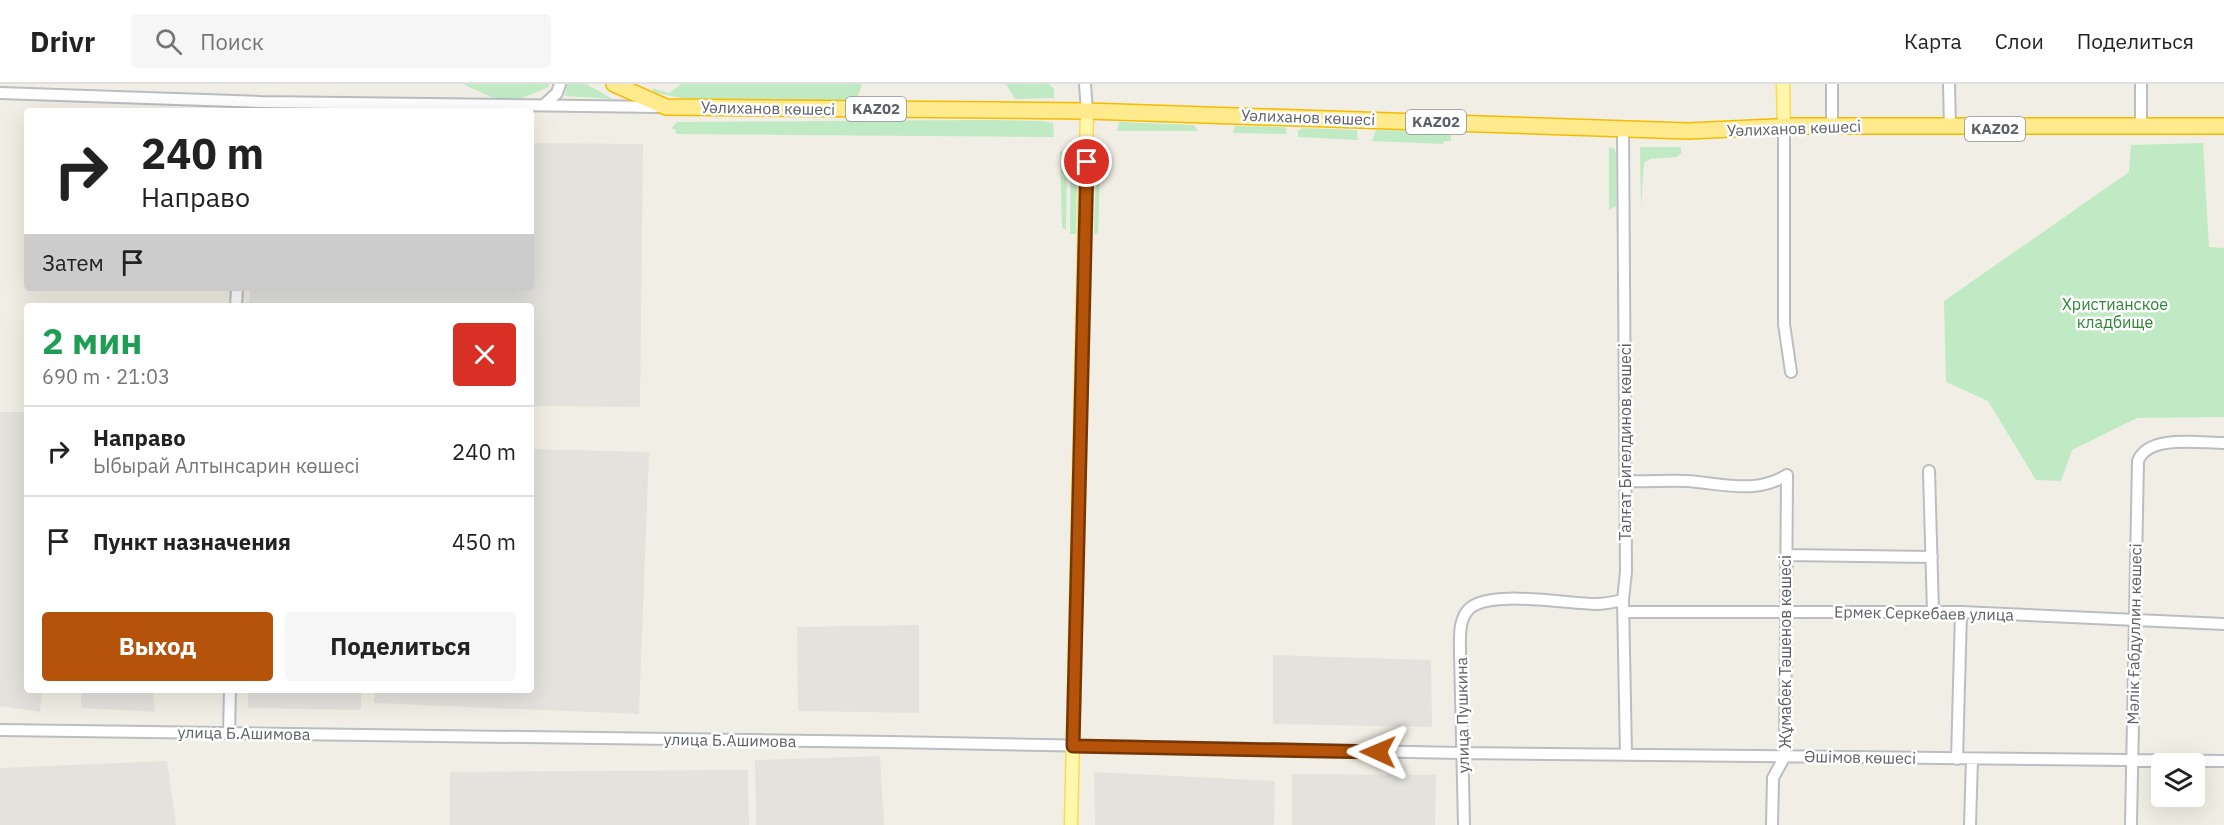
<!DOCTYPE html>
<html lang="ru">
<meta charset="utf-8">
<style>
body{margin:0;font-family:"IBM Plex Sans",sans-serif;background:#f6f6f6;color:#222;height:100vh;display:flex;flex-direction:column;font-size:22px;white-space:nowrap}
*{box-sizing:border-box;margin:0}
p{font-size:20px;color:#767676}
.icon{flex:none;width:33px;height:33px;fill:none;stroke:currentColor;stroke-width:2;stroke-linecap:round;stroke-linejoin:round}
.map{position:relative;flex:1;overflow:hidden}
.side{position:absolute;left:24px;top:219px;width:510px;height:390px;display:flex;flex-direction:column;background:#fff;border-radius:6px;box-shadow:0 6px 24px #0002}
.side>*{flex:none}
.top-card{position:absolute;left:24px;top:24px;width:510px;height:183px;border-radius:6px;box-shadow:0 6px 24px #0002;background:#fff;color:#222;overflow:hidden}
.buttons{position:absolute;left:2151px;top:669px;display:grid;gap:12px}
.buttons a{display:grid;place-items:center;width:54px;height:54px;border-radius:6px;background:#fff;box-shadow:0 6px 24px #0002;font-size:30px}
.pin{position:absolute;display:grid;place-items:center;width:51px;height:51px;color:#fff;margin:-26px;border:3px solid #fff;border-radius:50%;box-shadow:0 2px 6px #0007}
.me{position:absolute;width:66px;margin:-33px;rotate:271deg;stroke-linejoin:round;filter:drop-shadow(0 0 4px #0008)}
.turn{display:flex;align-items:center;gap:21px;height:126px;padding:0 18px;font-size:27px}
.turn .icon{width:78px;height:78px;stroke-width:2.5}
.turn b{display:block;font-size:42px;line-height:51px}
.then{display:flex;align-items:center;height:57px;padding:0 18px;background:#0003;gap:12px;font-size:22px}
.round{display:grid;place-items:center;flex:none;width:63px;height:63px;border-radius:6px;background:#f6f6f6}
.head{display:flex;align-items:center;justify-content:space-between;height:102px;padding:0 18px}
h1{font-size:36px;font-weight:700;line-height:45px;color:#1e9e55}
.primary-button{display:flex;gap:12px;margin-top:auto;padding:12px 18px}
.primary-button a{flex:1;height:69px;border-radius:6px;background:#b45309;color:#fff;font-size:24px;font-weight:700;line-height:69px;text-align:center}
.primary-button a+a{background:#f6f6f6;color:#222}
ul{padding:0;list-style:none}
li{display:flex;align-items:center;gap:18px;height:90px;padding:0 18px;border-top:2px solid #e0e0e0}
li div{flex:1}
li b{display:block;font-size:22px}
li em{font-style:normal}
header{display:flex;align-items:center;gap:36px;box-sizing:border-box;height:84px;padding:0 30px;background:#fff;border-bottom:2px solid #e0e0e0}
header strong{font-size:28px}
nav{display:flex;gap:33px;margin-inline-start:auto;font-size:21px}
.search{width:420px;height:54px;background:#f6f6f6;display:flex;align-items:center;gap:15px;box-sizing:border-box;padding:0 21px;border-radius:6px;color:#767676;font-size:22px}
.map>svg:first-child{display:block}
</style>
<header>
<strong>Drivr</strong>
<div class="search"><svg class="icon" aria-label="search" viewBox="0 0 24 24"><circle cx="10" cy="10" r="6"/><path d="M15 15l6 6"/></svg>Поиск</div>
<nav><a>Карта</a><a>Слои</a><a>Поделиться</a></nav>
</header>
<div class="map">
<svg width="2224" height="741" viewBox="0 0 2224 741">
<rect width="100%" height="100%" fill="#f1efe5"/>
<path fill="#e4e2dd" d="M531,59L643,60L640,323L531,322V222H249L250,204H531Z
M0,328H27V606H42L40,628L0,622Z
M531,365L649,368L639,630L374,619V606H531Z
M919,541V629L798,627L797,543Z
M1273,571L1431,576L1432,643L1273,640Z
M81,606H153L155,628L81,624Z
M248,606H361V626L248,624Z
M880,672L884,741H756L755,676Z
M167,677L176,741H0V684Z
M748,686L749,741H450V688Z
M1094,688L1275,697L1274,741H1095Z
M1292,690L1436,691L1435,741H1292Z"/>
<path fill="#c0eac3" d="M463,0H548L549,3L517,16L491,13Z
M567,0H586L613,15L565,12Z
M681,0H860L862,1L857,14L853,17C787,18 718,25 654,8L652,4L669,9Z
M1006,0H1049L1054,5V14L1015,15Z
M984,36L1043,37L1053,39L1054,53L676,50L675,45H671L677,38Z
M1119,38L1194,41L1198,47H1117Z
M1235,42L1285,43L1287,50L1233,49Z
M1303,44L1357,46L1358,56L1298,53V47Z
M1376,46L1443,48L1451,52V57H1444L1443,60L1372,57Z
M2203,59L2209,163L2224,164V333L2137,334L2072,366L2061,397L2036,396L1988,317L1946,298L1944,217L2129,88L2131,61Z
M1097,61L1101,62L1098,148L1094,151Z
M1609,63L1614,64L1616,69V122L1609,126Z
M1640,63H1681V69L1677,73L1650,75L1644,79L1641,123Z
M1060,67H1067L1066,145L1062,144Z
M1071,68H1077L1076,150H1070Z"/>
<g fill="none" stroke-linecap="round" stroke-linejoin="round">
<defs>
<path id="minor" d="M1085,0L1087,27
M1949,0L1950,42
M0,9L260,18L660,23
M545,20L557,9L560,0
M2141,41V0
M1832,42V0
M1784,44V240L1791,288
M1623,45L1626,488L1623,516L1626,670
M236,222L237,204
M1929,387L1933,528
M1625,397C1645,398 1666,396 1686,397C1722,399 1754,411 1787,391
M1786,471L1932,473
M1624,528H1961L2224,540
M0,646L890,658L1461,669L2224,677
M229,649L230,606
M1957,675L1961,528
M1464,741L1460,569C1460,555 1458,536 1469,525C1488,505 1568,520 1596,520C1605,520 1614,518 1623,516
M1772,741L1773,694L1785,672L1787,391
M1970,741L1972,675
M2131,741L2138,377C2148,350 2200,359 2224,359"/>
<path id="major" d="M1783,0L1784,44
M1071,741L1087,27"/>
<path id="highway" d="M614,0L666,23L1087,27L1688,47L1797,42H2224"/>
</defs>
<use href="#minor" stroke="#babdc2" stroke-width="14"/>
<use href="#major" stroke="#fdda52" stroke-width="15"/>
<use href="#highway" stroke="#f6bb00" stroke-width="18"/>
<use href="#minor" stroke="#fff" stroke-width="10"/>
<use href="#major" stroke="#fff8ac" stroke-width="12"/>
<use href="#highway" stroke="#ffea8e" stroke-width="15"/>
</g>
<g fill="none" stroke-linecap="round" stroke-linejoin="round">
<defs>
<path id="route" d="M1087,78L1073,662L1378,668"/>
</defs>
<use href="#route" stroke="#753606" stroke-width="15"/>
<use href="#route" stroke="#b45309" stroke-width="10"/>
</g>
<g text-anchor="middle" stroke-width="5" stroke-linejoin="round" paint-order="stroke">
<g fill="#fff" stroke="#8e9095" stroke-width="1.5">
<rect x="846" y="13" width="60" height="24" rx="4.5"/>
<rect x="1406" y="26" width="60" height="24" rx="4.5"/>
<rect x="1965" y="33" width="60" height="24" rx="4.5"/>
</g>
<g font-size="15" font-weight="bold" fill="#5d6167">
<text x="876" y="30">KАZ02</text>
<text x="1436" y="43">KАZ02</text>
<text x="1995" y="50">KАZ02</text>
</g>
<g font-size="16" fill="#5d6167" stroke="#fff">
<text transform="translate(768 24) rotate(1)" y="6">Уәлиханов көшесі</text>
<text transform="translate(1308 33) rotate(2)" y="6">Уәлиханов көшесі</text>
<text transform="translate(1794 44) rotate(-2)" y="6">Уәлиханов көшесі</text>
<text transform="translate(1625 358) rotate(-90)" y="6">Талғат Бигелдинов көшесі</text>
<text transform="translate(1924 529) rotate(1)" y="6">Ермек Серкебаев улица</text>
<text transform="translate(2134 550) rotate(-89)" y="6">Мәлік Ғабдуллин көшесі</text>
<text transform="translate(1785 568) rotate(-90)" y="6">Жұмабек Тәшенов көшесі</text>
<text transform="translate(1462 631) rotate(-91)" y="6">улица Пушкина</text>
<text transform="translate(244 649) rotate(1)" y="6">улица Б.Ашимова</text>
<text transform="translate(730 656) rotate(1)" y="6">улица Б.Ашимова</text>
<text transform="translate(1860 673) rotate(1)" y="6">Әшімов көшесі</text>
</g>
<g font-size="16" fill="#2e8538" stroke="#fff">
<text x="2115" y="226">Христианское<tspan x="2115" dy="18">кладбище</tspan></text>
</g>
</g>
</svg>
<div class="buttons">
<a><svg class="icon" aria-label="layers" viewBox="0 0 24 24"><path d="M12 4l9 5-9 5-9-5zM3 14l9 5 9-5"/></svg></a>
</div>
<div class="pin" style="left:1087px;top:78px;background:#d93025"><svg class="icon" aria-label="arrive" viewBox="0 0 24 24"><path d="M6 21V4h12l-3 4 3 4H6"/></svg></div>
<svg class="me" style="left:1378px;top:668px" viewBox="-20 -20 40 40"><path d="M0-17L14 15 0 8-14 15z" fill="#b45309" stroke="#fff" stroke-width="4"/></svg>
<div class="top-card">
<div class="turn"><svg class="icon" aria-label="right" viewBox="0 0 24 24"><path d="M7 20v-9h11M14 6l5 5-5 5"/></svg><div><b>240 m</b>Направо</div></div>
<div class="then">Затем<svg class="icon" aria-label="arrive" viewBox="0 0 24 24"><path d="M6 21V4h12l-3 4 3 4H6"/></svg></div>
</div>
<section class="side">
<div class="head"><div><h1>2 мин</h1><p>690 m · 21:03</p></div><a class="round" style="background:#d93025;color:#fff"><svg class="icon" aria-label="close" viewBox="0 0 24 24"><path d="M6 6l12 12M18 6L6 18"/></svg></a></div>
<ul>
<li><svg class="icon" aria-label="right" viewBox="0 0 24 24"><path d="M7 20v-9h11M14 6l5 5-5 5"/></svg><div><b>Направо</b><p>Ыбырай Алтынсарин көшесі</p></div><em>240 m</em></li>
<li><svg class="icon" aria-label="arrive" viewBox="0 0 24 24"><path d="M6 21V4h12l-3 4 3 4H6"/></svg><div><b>Пункт назначения</b></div><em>450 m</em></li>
</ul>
<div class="primary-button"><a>Выход</a><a>Поделиться</a></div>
</section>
</div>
